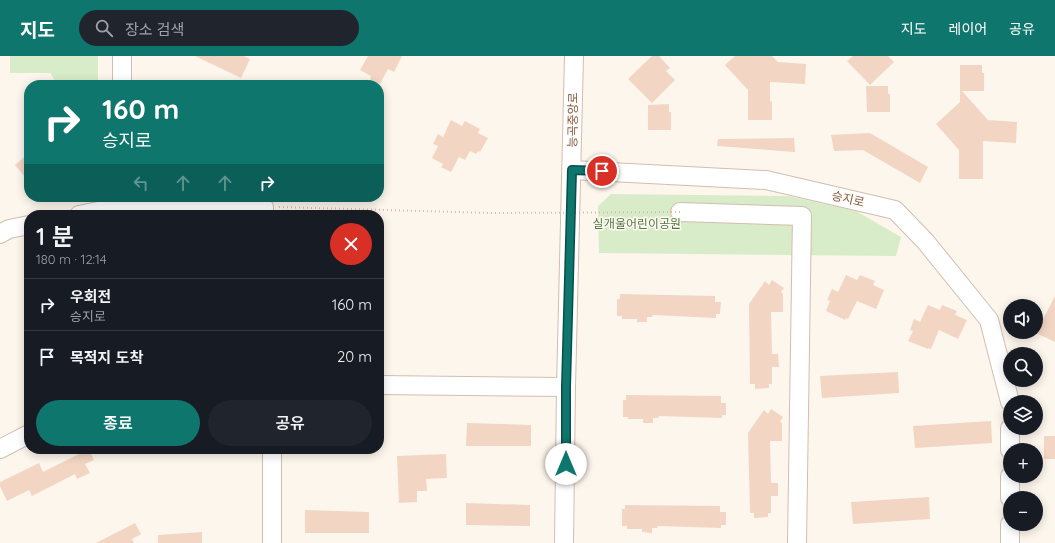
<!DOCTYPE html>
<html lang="ko">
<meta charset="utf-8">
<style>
body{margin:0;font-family:Quicksand,"Noto Sans KR",sans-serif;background:#20242c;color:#f1f3f6;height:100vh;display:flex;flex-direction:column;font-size:15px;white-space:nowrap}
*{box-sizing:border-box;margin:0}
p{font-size:13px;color:#9ea1a6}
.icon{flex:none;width:22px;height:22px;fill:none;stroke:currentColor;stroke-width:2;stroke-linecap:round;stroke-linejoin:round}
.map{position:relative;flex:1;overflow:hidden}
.side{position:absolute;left:24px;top:154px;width:360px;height:244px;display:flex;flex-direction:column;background:#171b24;border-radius:16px;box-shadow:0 2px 10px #0003}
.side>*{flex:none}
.guide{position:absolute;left:24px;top:24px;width:360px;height:122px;border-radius:16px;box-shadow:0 2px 10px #0003;background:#0f766e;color:#fff;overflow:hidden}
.controls{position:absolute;left:1003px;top:243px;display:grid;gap:8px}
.controls a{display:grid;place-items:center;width:40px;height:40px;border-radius:50%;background:#171b24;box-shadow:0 2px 10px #0003;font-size:20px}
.pin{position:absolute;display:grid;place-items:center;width:34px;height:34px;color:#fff;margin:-17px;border:2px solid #fff;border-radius:50%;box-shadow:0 1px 4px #0007}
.me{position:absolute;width:44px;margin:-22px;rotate:0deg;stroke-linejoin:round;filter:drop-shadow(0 0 3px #0008)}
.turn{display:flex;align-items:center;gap:14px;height:84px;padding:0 12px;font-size:18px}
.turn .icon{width:52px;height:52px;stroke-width:2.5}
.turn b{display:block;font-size:28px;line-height:34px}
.lanes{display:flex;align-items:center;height:38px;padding:0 12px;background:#0003;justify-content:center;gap:20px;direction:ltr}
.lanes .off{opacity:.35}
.round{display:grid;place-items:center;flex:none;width:42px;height:42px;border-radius:21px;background:#20242c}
.head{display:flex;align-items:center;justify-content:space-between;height:68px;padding:0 12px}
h1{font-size:24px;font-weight:600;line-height:30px}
.action{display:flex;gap:8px;margin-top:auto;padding:8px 12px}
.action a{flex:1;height:46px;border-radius:24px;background:#0f766e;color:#fff;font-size:16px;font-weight:600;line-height:46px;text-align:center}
.action a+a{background:#20242c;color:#f1f3f6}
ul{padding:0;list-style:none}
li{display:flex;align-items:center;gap:12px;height:52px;padding:0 12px;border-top:1px solid #363941}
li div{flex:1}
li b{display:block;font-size:15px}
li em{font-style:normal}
header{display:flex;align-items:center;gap:24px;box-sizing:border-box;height:56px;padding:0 20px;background:#0f766e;color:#fff}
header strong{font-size:19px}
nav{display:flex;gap:22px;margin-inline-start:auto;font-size:14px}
.search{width:280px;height:36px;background:#20242c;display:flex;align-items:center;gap:10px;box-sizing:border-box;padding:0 14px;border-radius:22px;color:#9ea1a6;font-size:15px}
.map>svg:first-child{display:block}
</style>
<header>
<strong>지도</strong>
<div class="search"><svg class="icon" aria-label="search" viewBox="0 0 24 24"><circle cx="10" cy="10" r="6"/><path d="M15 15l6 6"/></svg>장소 검색</div>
<nav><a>지도</a><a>레이어</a><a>공유</a></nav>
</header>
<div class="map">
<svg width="1055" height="487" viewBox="0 0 1055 487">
<rect width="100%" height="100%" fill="#fdf6ec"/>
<path fill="#d8ecc9" d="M10,0H98V29H58L50,17H10Z
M611,138L788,140L856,155L901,181L896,200L599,197L598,150Z"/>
<path fill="#f3d5c3" d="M195,0H244L250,3L241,22Z
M368,0H402L394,16L388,13L380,28L370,23L371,20L360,14Z
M652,0H659L670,12L666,15L675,24L652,47L628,23Z
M735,0H772L778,6L806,8L805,28L770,26V45L772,46V64H748V34L725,9Z
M853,0H888L894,6L870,29L847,5Z
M960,9H982V17H984V35H962L988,64L1017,66L1016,87L983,85V123H959V94L936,68L960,46Z
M866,30H888V38H890V56H867Z
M669,48V56H671V74H648V49Z
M451,64L462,70L465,65L480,73L478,77L488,82L480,96L478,95L476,98L470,95L465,104L459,101L451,116L441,111L443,108L432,102L438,90L433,88L438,78L443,81Z
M870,77L928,111L920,127L863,94L834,95L831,79Z
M794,82L795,96L717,90L718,83Z
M29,97V126L15,109Z
M846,219L857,224L860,219L875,225L873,229L884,234L876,253L857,245L848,263L846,262L845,264L826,255L830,245L827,244L832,233L838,236Z
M772,224L784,232L781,236L783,238V256H771L772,298H778L779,311H772V328H769V332L755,333V328H750L749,248L765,225L769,229Z
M620,238L715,240V246H721L720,258H716V262L653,259L652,261H647V266H637V263H622V260H617V243H620Z
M1055,240V286L1036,277Z
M928,249L940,254L942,249L957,255L955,259L967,264L958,283L939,274L931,293L928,292V293L908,285L913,275L910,274L914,263L920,266Z
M898,316L899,337L822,342L820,320Z
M626,339L721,340V347H726V359H722V362L659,360L658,362H653V367H643V363H628V361H623V344H626Z
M771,353L783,361L780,366L782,367V385H770L771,427H778V440H771V457H768V461L754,462V457H750L748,377L764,354L768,358Z
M991,365L992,387L915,392L913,370Z
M467,367L531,369V390H466Z
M1044,380H1055V403H1044Z
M89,393L94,404L85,408L90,417L77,423L75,418L32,440L29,434L7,445L0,430V426L39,407L43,416Z
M446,398L447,422L426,423L427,435H417V446L399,447L397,400Z
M929,441L930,463L853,468L851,446Z
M466,447L530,449V470L466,469Z
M625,449L720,450V456H726V469H721V472L658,470L657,472H652V477L642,476V473H627V470H622V453H625Z
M305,454L369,456V477H305Z
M135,467L141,478L132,483L134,487H96Z
M202,476V487H158V479Z"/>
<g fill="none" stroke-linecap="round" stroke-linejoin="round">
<defs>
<path id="minor" d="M122,29V0
M572,114L766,124L895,154L925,185L989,264L1010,346
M122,141V150L264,151V159
M680,156L802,160L797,487
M79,159L122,150
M0,178L9,173L29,169
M379,329L566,331
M1010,372V394
M0,393L29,378
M272,393V487
M1010,420V442
M1010,468V487
M564,487L566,331L574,0"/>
</defs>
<use href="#minor" stroke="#d1beb0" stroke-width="20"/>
<path stroke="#d9b8a5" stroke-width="2" stroke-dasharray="1 3" stroke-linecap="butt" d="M279,151L491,157"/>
<use href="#minor" stroke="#fff" stroke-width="18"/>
<path stroke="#d9b8a5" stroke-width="2" stroke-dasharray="1 3" stroke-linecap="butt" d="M491,157L680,156"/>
</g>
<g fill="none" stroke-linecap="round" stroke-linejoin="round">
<defs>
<path id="route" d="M566,408V331L572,114L602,115"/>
</defs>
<use href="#route" stroke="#0a4d48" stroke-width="10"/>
<use href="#route" stroke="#0f766e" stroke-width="7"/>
</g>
<g text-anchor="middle" stroke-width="3" stroke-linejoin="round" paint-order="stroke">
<g font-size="12" fill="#7a5c4d" stroke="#fffaf3">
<text transform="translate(573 64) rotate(-89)" y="4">능곡중앙로</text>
<text transform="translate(848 143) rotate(13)" y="4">승지로</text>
</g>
<g font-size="12" fill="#537a41" stroke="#fffaf3">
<text x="637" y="172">실개울어린이공원</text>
</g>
</g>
</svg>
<div class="controls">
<a><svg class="icon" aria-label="sound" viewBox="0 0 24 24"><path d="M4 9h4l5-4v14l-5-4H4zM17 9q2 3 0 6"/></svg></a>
<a><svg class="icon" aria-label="search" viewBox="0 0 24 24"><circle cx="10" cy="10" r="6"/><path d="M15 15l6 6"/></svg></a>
<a><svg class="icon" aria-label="layers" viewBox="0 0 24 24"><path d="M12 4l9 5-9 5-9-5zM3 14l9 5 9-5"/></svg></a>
<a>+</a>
<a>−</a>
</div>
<div class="pin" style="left:602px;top:115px;background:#d93025"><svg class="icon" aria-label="arrive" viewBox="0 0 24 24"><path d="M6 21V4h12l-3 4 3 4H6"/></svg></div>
<svg class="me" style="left:566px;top:408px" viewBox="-20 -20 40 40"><circle r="19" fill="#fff"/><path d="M0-13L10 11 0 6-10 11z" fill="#0f766e"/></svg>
<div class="guide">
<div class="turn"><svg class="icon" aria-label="right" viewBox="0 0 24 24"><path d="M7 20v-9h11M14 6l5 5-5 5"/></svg><div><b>160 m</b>승지로</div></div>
<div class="lanes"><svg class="icon off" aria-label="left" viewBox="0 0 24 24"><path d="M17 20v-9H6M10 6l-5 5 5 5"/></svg><svg class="icon off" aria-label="ahead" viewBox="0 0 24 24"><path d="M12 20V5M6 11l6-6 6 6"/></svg><svg class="icon off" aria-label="ahead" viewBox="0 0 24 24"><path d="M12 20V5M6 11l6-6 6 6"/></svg><svg class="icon" aria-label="right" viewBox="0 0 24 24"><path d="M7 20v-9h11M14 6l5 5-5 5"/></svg></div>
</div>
<section class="side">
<div class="head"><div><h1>1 분</h1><p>180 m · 12:14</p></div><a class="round" style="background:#d93025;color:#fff"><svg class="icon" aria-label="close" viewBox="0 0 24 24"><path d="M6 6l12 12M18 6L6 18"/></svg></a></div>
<ul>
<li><svg class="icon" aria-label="right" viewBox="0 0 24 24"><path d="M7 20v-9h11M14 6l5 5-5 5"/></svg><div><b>우회전</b><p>승지로</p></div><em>160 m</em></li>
<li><svg class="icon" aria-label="arrive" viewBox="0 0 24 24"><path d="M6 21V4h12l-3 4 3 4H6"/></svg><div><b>목적지 도착</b></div><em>20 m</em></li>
</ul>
<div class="action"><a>종료</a><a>공유</a></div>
</section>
</div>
